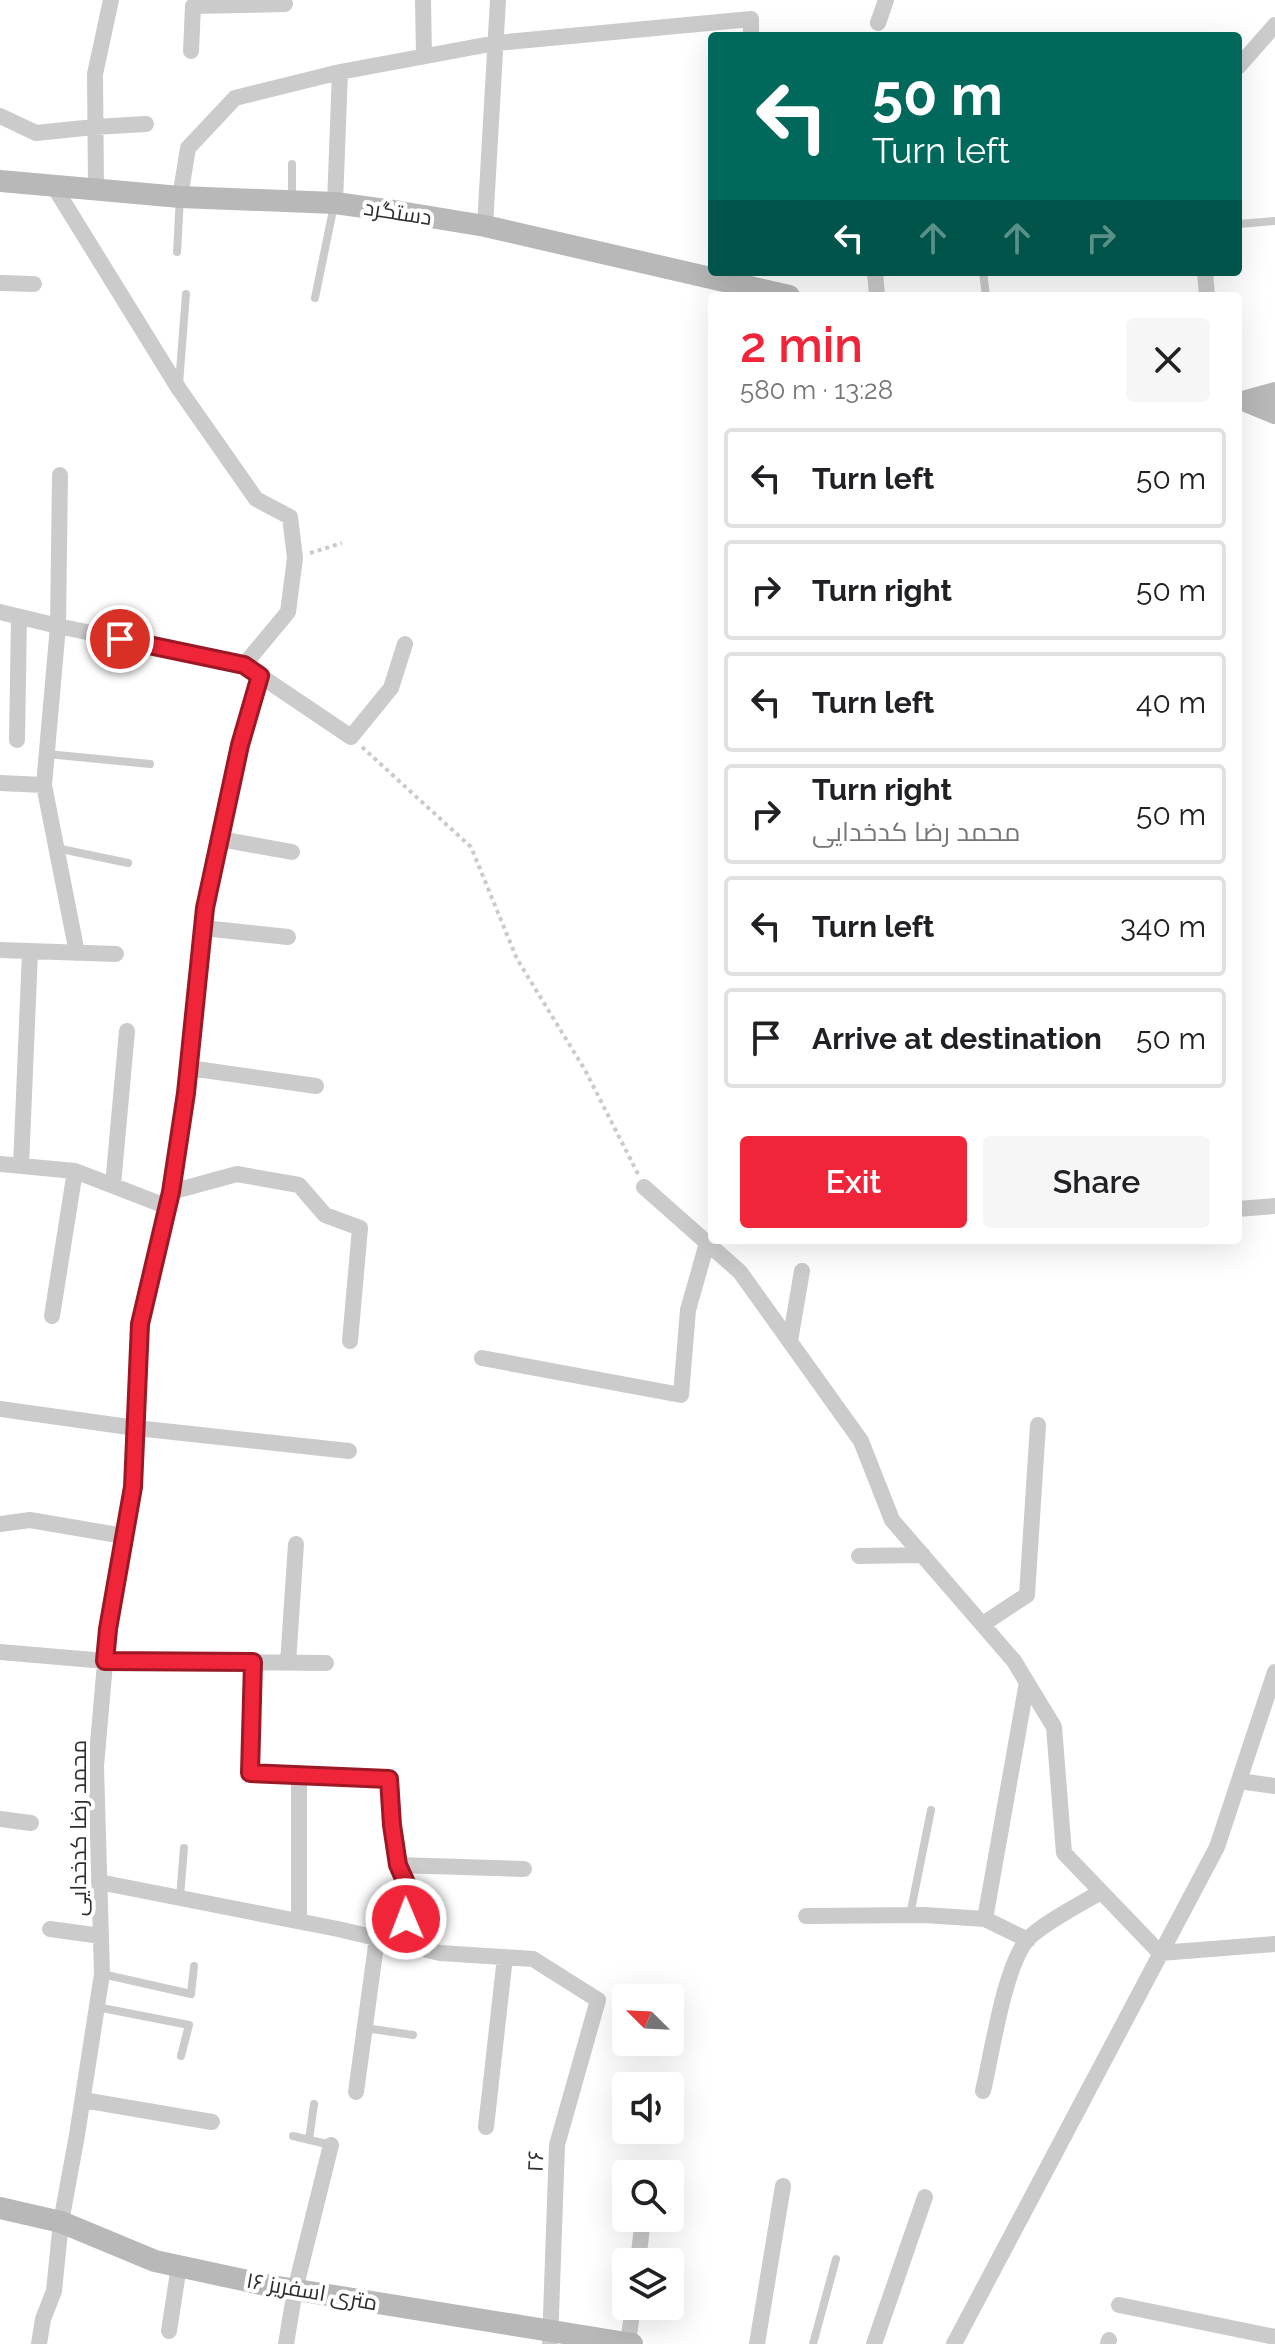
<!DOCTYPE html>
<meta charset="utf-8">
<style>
body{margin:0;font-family:Raleway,Cairo,sans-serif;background:#f6f6f6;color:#202124;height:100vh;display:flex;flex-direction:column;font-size:30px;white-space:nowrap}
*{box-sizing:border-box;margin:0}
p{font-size:26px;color:#757577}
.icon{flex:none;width:44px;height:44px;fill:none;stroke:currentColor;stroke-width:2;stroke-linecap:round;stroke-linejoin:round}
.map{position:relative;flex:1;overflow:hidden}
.panel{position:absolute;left:708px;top:292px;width:534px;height:952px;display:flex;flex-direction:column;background:#fff;border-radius:8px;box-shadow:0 8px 32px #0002}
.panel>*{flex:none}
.hud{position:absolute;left:708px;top:32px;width:534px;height:244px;border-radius:8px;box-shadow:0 8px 32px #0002;background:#00695c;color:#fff;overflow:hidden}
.needle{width:52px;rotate:294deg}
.controls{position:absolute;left:612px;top:1984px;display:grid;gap:16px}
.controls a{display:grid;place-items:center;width:72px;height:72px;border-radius:8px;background:#fff;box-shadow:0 8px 32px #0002;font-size:40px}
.pin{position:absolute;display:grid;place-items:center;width:68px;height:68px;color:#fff;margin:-34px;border:4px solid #fff;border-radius:50%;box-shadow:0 2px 8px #0007}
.me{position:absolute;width:88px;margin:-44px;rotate:359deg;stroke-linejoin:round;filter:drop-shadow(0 0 6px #0008)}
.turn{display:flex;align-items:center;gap:28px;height:168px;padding:0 32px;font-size:36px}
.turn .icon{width:104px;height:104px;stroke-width:2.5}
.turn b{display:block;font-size:56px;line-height:68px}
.lanes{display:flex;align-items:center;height:76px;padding:0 32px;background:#0003;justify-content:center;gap:40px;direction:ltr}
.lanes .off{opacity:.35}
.round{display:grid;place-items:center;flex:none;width:84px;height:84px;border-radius:8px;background:#f6f6f6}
.head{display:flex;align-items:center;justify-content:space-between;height:136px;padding:0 32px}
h1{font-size:48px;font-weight:600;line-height:60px;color:#f02539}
.action{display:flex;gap:16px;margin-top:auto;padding:16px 32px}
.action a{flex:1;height:92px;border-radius:8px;background:#f02539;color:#fff;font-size:32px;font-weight:600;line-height:92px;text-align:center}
.action a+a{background:#f6f6f6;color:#202124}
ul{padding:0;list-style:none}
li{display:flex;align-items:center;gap:24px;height:100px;margin:0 16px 12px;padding:0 16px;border:4px solid #e0e0e0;border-radius:8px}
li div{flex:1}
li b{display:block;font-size:30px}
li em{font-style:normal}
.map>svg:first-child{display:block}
</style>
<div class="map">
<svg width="1275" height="2344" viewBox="0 0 1275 2344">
<rect width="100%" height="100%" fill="#fff"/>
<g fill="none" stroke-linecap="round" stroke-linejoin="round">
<path stroke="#cbcbcb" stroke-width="4" stroke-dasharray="4 4" stroke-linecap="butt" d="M310,553L342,543
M362,747L471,847L517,959L585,1070L638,1174"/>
<path stroke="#cbcbcb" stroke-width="8" d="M292,164V199
M1238,224L1275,221
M177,252L180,197
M983,272L986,296
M315,298L334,205
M179,384L186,294
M47,754L150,764
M56,848L128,863
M180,1897L184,1848
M910,1915L931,1810
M102,1974L191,1994L194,1966
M97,2007L189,2025L181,2056
M365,2028L413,2035
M293,2136L331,2145
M309,2140L314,2104
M813,2344L836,2259"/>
<path stroke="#cbcbcb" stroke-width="16" d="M423,0L424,56
M878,23L886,0
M191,51L193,6L285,4L284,0
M1238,67L1275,25
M0,116L36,133L94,127L146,124
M53,185L179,389L256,499L290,517L295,558L288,612L244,665
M96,189L95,74L111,0
M180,197L188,148L235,98L340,72L496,43L751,19V36
M335,203L340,72
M485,226L498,0
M875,272L877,296
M1205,272L1207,296
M0,283L34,284
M60,475L58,626L244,665L351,737L391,688L405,644
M0,612L58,626L44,785L0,783
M17,740L19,617
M44,785L77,953
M220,839L292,852
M203,928L288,937
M0,950L116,954
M189,1068L316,1086
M0,1164L75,1171L168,1207
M21,1166L30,952
M113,1185L127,1031
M644,1187L740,1272L861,1441L892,1520L1014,1661L1054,1727L1064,1853L1160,1953L1275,1944
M171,1192L237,1174L299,1185L325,1215L360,1228L350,1341
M1238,1209L1275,1206
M52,1316L75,1171
M790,1341L802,1271
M482,1358L681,1395L688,1310L707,1243
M0,1409L136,1428L349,1451
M0,1524L30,1520L124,1536
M859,1556L923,1555
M983,1624L1027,1595L1038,1425
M0,1652L105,1661L326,1663
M253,1662L250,1773L389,1779L392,1825L398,1865L411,1894L401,1944
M288,1663L296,1544
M299,1776V1921
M1239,1781L1275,1786
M0,1819L31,1823
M398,1865L524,1869
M99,1882L338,1929L440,1953L533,1959L598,2000L557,2145L550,2344
M806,1916L924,1915L985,1919L1028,1940
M985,1919L1027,1682
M50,1929L101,1936
M983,2091C992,2053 1004,1968 1027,1940C1040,1925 1082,1903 1101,1892
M356,2092L377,1938
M83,2100L212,2122
M486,2127L505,1957
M648,2174V2171
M638,2262L643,2218
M1119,2305L1275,2337
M169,2331L179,2266
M628,2343L633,2306
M39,2344L43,2319L54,2291L61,2222L77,2135L102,1974L96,1766L108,1629L133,1487L140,1324L171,1192L186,1093L205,908L240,745L260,676
M286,2344L295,2290L331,2145
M757,2344L783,2186
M874,2344L925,2197
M954,2344L1217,1847L1275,1672
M1108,2344L1109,2340"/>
<path stroke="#b8b8b8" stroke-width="22" d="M0,181L180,197L335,203L400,212L485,226L789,296
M1275,393L1246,401L1275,413
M0,2208L61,2222L155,2261L266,2285L632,2344"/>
</g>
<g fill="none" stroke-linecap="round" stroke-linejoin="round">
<defs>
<path id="route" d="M120,639L244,665L260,676L240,745L205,908L186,1093L171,1192L140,1324L133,1487L108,1629L105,1661L253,1662L250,1773L389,1779L392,1825L398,1865L411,1894L406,1919"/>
</defs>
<use href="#route" stroke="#9c1825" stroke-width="20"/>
<use href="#route" stroke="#f02539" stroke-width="14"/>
</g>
<g text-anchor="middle" stroke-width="8" stroke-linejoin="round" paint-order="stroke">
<g font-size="22" fill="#2e2e2e" stroke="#fff">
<text transform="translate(398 212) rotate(9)" y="8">دستگرد</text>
<text transform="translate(78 1828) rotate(-90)" y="8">محمد رضا کدخدایی</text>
<text transform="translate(535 2161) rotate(-87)" y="8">۲۶</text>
<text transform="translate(312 2291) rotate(10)" y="8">۱۶ متری اسفریز</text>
</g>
</g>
</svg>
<div class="controls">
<a><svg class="needle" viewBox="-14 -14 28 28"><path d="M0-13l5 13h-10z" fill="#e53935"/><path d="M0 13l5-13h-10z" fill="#757577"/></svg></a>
<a><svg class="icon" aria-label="sound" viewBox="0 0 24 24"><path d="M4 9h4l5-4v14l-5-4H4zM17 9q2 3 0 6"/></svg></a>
<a><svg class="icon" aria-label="search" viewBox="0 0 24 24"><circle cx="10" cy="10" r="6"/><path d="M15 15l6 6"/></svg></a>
<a><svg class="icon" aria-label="layers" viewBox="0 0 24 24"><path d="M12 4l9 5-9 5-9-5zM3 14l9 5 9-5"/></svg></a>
</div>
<div class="pin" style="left:120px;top:639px;background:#d93025"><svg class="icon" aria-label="arrive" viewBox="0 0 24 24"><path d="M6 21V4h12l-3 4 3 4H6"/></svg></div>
<svg class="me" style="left:406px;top:1919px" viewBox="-20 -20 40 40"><circle r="17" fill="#f02539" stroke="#fff" stroke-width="3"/><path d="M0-11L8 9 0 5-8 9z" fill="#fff"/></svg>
<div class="hud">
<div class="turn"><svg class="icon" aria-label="left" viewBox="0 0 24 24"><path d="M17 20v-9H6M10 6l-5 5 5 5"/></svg><div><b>50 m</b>Turn left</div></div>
<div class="lanes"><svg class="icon" aria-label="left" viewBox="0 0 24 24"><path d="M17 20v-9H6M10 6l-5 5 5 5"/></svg><svg class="icon off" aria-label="ahead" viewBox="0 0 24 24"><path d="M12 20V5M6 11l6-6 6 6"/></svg><svg class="icon off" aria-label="ahead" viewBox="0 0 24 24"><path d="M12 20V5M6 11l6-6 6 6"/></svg><svg class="icon off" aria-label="right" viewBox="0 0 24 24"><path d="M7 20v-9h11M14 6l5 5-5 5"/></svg></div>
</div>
<section class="panel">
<div class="head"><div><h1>2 min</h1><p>580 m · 13:28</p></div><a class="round"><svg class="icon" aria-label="close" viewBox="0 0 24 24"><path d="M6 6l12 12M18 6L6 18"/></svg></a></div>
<ul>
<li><svg class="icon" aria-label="left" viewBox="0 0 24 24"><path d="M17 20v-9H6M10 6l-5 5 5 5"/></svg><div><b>Turn left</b></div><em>50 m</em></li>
<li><svg class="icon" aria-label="right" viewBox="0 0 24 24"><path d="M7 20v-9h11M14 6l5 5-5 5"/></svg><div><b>Turn right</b></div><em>50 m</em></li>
<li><svg class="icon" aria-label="left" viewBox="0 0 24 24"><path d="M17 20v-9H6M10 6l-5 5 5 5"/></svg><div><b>Turn left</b></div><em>40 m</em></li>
<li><svg class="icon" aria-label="right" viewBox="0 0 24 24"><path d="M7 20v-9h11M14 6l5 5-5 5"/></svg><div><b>Turn right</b><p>محمد رضا کدخدایی</p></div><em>50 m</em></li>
<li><svg class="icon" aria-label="left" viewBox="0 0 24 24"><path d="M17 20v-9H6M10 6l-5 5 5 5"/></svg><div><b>Turn left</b></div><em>340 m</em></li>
<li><svg class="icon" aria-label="arrive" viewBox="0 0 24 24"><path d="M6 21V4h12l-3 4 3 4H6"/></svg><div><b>Arrive at destination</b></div><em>50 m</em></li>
</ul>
<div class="action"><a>Exit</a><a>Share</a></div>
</section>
</div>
